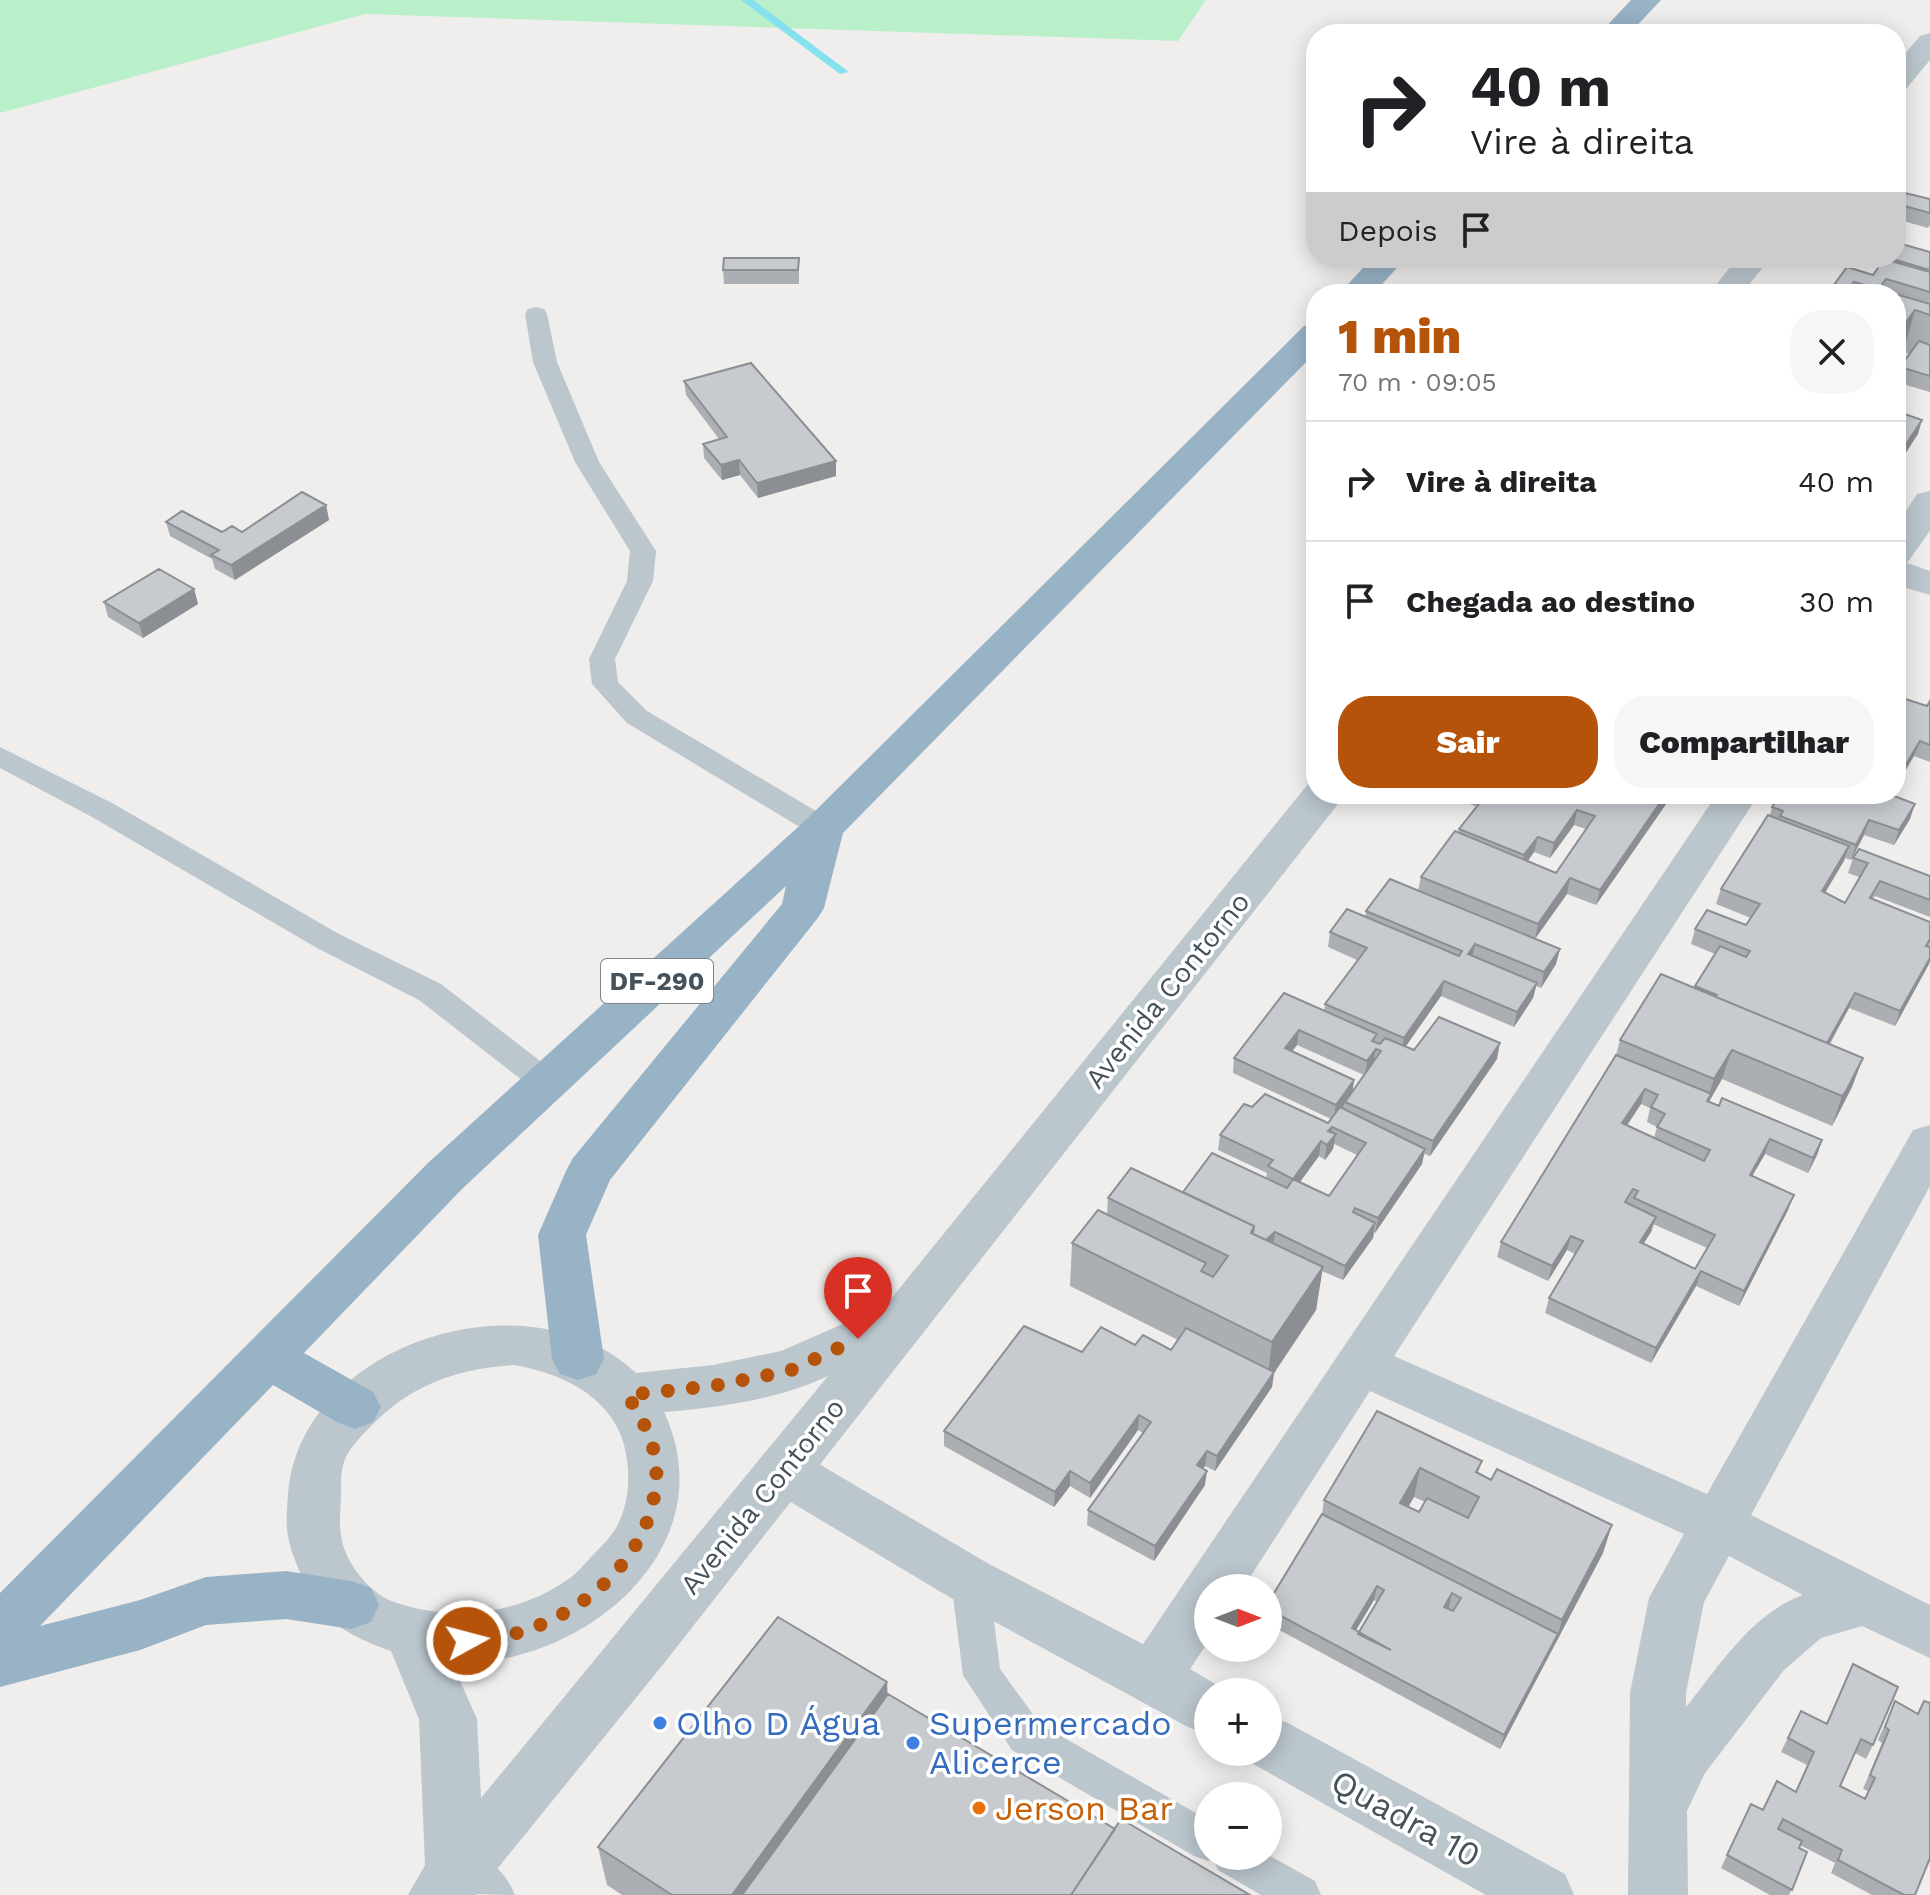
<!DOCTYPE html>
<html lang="pt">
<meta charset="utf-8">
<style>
body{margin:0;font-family:"Work Sans",sans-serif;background:#f6f6f6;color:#202124;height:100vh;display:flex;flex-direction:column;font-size:30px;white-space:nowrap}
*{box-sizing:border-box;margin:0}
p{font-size:26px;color:#757577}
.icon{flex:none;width:44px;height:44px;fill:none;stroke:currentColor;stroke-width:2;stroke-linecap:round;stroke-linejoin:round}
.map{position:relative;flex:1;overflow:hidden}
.details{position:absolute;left:1306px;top:284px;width:600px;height:520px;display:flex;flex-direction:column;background:#fff;border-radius:32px;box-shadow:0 4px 20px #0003}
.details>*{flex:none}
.hud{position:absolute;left:1306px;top:24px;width:600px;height:244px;border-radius:32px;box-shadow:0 4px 20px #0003;background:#fff;color:#202124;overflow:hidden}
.needle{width:52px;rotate:90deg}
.controls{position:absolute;left:1194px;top:1574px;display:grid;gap:16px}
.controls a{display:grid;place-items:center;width:88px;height:88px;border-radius:50%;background:#fff;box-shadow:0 4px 20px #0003;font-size:40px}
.pin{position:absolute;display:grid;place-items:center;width:68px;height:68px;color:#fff;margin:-82px -34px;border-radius:50% 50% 50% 0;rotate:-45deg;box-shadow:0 0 8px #0007}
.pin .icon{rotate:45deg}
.me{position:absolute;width:88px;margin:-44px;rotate:83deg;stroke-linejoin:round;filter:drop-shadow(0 0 6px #0008)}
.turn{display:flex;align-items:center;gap:28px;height:168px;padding:0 32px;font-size:36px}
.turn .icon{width:104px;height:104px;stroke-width:2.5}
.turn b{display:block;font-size:56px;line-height:68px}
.then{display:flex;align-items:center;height:76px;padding:0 32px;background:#0003;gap:16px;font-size:30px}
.round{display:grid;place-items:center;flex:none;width:84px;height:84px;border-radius:32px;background:#f6f6f6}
.overview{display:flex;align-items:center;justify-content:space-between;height:136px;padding:0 32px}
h1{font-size:48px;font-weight:800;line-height:60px;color:#b45309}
.button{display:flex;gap:16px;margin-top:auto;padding:16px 32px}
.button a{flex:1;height:92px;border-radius:32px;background:#b45309;color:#fff;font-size:32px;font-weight:800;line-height:92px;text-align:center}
.button a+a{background:#f6f6f6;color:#202124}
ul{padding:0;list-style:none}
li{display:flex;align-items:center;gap:24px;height:120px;padding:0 32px;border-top:2px solid #e0e0e0}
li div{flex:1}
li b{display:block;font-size:30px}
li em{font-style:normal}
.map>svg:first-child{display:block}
</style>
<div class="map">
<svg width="1930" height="1895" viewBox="0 0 1930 1895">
<rect width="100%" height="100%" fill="#f0eded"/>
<path fill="#b9f0ca" d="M0,0H1206L1178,41L365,14L0,113Z"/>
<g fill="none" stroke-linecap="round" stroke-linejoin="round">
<path fill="#85e1ee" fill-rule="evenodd" d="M741,0H753L849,72L840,74Z"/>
<path fill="#bbc6cd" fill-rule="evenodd" d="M536,307L544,309L547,314L557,362L599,462L656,551L653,581L615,659L618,682L647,711L833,821L837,828L833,835L823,838L813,835L627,723L592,684L589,659L627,581L630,551L575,462L533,362L525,314L528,309Z
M0,747L112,803L339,934L441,984L558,1075L563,1083L558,1091L547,1095L536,1091L419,1000L317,948L92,817L0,768Z
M970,1565L983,1569L989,1581L1000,1669L1040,1724L1208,1820V1856L1268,1855L1315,1881L1321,1895H1261L1218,1870L1213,1859L1208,1861L1194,1856L1012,1750L963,1675L951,1581L957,1569Z"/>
<path fill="#bbc6cd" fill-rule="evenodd" d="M1930,491V531L1907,563L1930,571V595L1896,585V526L1917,494Z
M1717,794H1759L1394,1356L1707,1494L1913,1130L1930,1125V1186L1751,1515L1930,1605V1658L1862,1626L1821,1638L1784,1670L1705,1773L1687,1811L1688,1895H1628L1630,1693L1649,1598L1684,1534L1370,1391L1243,1588H1208V1642L1190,1669L1229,1692H1208V1735L1188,1727L951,1598L764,1486L757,1470L764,1454L783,1448L802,1454L989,1564L1143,1644ZM1729,1556L1803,1595C1751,1614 1720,1665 1686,1707V1693L1704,1602Z
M1268,1715L1288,1723L1565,1874L1574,1895H1486L1248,1761L1244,1752H1268Z
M455,1844C484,1856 503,1866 515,1895L434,1893L425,1873L434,1853Z"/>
<path fill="#bbc6cd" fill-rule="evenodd" d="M1930,33V60L1906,89L1896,92V64L1920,36Z
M1737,258H1770L1742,294H1709Z
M1316,782V794H1344L1338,804L665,1662L476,1895H408L425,1865L419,1719L391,1651C336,1631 316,1616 295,1560C285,1534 286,1522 288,1495C299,1343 529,1271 636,1373L713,1365L781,1351L886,1305L1308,784ZM514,1365C571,1375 625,1404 628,1469C629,1486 627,1505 619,1522C613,1535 603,1545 593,1555C585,1563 577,1574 567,1580C517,1615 451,1622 394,1602C373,1595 353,1571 345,1551C338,1533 340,1518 341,1498C341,1487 340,1473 344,1462C348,1449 360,1438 369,1428C410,1385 456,1369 514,1365ZM828,1376L481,1798L477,1719L452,1663C581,1668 728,1549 664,1412C720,1407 777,1400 828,1376Z"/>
<path fill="#98b2c6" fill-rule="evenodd" d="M1631,0H1661L1629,34H1599Z
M1372,258H1406L1373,294H1339Z
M1316,323V352L843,833L824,908L817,919L610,1180L586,1235L604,1359L596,1374L578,1380L560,1374L552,1359L538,1235L566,1171L573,1158L782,904L786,886L462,1189L304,1353L373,1392L381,1407L373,1422L355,1429L337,1422L273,1385L40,1626L140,1600L206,1577L286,1571L351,1581L371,1588L379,1605L371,1622L351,1629L286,1619L206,1625L140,1650L0,1687V1593L428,1163L808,818L1304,326Z"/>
</g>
<path fill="#abafb3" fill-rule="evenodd" d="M1930,199V225L1928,228L1896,219L1897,204Z
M1930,252V392L1896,382L1900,367L1910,354L1903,352L1896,361V294H1831L1834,285L1873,275L1886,258H1896Z
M799,258V284H724L723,270Z
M684,381L836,476L758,498L740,475L722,480L704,458L703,444L719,439L686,395Z
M326,505L329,520L235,580L215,569L212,559L170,536L166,522L222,532H242Z
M194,589L198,604L143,638L108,617L104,602Z
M1930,701V762L1914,756L1927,706Z
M1446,794H1673L1596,905L1567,894L1535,938L1556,964L1541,988L1536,986L1533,998L1514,1027L1441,996L1406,1046L1414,1050L1497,1059L1430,1156L1424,1154L1422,1164L1375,1233L1374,1232L1373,1238L1343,1280L1322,1271L1316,1310L1274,1373L1272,1387L1215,1471L1205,1466L1203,1468L1205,1485L1154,1561L1087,1525L1088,1510L1143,1433L1138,1430L1090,1498L1070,1486L1054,1507L944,1446V1431L1082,1352L1135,1345L1171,1350L1178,1340L1070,1286L1072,1243L1107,1214L1108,1198L1183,1192L1266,1178L1267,1173L1218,1150L1220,1135L1252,1107L1328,1123L1331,1119L1233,1073L1234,1058L1324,1011L1325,1004L1357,960L1328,947L1330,932L1365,917L1366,911L1418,891L1421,877L1459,833V829L1477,807ZM1574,825L1586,829L1556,873L1528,861L1534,852L1550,858ZM1297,1045L1364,1075L1352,1092L1354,1080L1292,1051ZM1334,1144L1357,1155L1329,1196L1300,1182L1319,1156L1325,1160L1333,1149Z
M1891,795L1910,819L1894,845L1864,835L1851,860L1845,858L1825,893L1845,903L1859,877L1848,873L1853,858L1930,876V917L1875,896L1873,899L1930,922V944L1929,947H1930V962L1895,1026L1849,1008L1830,1044L1852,1087L1832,1126L1722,1079L1709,1102L1822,1140L1817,1155L1808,1173L1765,1154L1752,1176L1788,1210L1739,1306L1696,1286L1651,1363L1545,1313L1549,1298L1575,1254L1567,1250L1548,1281L1497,1257L1501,1242L1616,1055L1620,1040L1694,988L1715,954L1691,944L1695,929L1746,925L1751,918L1716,904L1721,889L1770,815L1772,807ZM1641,1104L1650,1108L1647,1122L1657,1127L1654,1138L1627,1126ZM1653,1224L1707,1248L1695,1269L1643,1244L1651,1232Z
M1377,1411L1482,1461L1478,1473L1603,1553L1500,1749L1268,1624V1603L1322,1514L1324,1500ZM1414,1497L1425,1502L1419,1512L1408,1507ZM1374,1600L1377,1602L1359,1632L1356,1630Z
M1853,1664L1873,1745L1866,1759L1855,1753L1840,1786L1864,1799L1868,1791L1863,1789L1882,1743L1878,1740L1895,1701L1915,1895H1872L1831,1873L1835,1863L1800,1845L1799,1848L1807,1852L1789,1895H1770L1721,1868L1751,1804L1763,1810L1796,1791L1807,1765L1781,1752L1801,1711L1826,1724Z
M888,1694L1115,1829L1250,1895H622L607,1885L598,1847Z"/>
<path fill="#8b8e92" d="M1915,310L1903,352L1896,361V346L1901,329Z
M1922,420L1918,434L1896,468L1897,458Z
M739,460L740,475L722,480L721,465Z
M836,461V476L758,498L757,483Z
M326,505L329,520L235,580L231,565Z
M194,589L198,604L143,638L139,623Z
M1920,741L1914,756L1896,787V781Z
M1666,794H1673L1596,905L1600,890Z
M1915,804L1910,819L1894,845L1899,830Z
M1577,810L1574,825L1550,858L1554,843Z
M1869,820L1864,835L1851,860L1856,845Z
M1538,837L1534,852L1521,870L1524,855Z
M1849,846L1844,861L1817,906L1822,891Z
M1570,878L1567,894L1535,939L1538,924Z
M1475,944L1472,959L1468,954Z
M1560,949L1556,964L1541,988L1544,972Z
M1930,958L1929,964L1895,1026L1900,1011Z
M1444,981L1441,996L1401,1053L1404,1038Z
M1537,983L1533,998L1514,1027L1517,1012Z
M1855,993L1849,1008L1814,1071L1820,1056Z
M1299,1030L1297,1045L1283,1063L1285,1048Z
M1500,1043L1497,1059L1430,1156L1433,1141Z
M1376,1049L1373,1065L1365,1076L1367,1061Z
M1732,1050L1722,1079L1708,1103L1702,1116L1714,1079Z
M1863,1058L1852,1087L1832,1126L1842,1096Z
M1354,1080L1352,1095L1345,1102L1344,1105L1333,1120L1336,1105Z
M1645,1089L1641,1104L1618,1138L1622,1123Z
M1332,1127L1330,1142L1336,1134L1333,1149L1325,1160L1328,1131Z
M1770,1139L1765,1154L1744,1190L1750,1175Z
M1822,1140L1817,1155L1808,1173L1813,1158Z
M1321,1141L1319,1156L1291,1194L1293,1179Z
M1425,1149L1422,1164L1375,1233L1378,1218Z
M1794,1195L1788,1210L1739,1306L1744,1291Z
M1656,1217L1651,1232L1635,1257L1640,1242Z
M1375,1223L1373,1238L1343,1280L1345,1266Z
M1275,1232L1273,1247L1252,1255Z
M1571,1236L1567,1250L1548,1281L1552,1266Z
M1323,1267L1316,1310L1274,1373L1272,1387L1215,1471L1217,1456L1267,1383L1272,1342Z
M1701,1271L1696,1286L1651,1363L1656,1348Z
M1139,1415L1138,1430L1090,1498V1483Z
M1207,1451L1205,1466L1195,1480L1197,1465Z
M1420,1468L1414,1497L1394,1531L1400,1503Z
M1070,1471V1486L1054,1507L1055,1492Z
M1207,1471L1205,1485L1154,1561L1155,1546Z
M1612,1525L1603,1553L1500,1749L1504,1735L1558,1634L1562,1620Z
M1377,1586L1374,1600L1349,1642L1352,1628Z
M1452,1593L1449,1607L1441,1621L1444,1607Z
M887,1682L889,1722L764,1895H732Z"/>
<path fill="#c7cbd0" stroke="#8b8e92" stroke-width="2" fill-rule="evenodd" d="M1905,193L1930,199V213L1897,204Z
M1898,243L1930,252V270L1889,258H1896V245Z
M724,258H799L798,270H723Z
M1884,259L1930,272V292L1886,279L1879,289L1854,282L1849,289L1834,285L1847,267L1873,275Z
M1854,282L1930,304V315L1915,310L1901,329L1896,328V294H1845Z
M1919,341L1930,345V376L1900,367Z
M751,363L836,461L757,483L739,460L721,465L703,444L727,437L684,381Z
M1896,411L1922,420L1897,458H1896Z
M302,492L326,505L231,565L211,555L219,550L166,522L182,511L222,532L232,526L242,532Z
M159,569L194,589L139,623L104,602Z
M1896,696L1927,706L1930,701V745L1920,741L1896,781Z
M1484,794H1666L1600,890L1570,878L1538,924L1421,877L1455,831L1556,873L1595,816L1577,810L1554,843L1538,837L1524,855L1459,829L1486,795Z
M1781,794H1889L1915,804L1899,830L1869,820L1856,845L1780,816L1783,811L1772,807Z
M1768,815L1849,846L1822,891L1845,903L1868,863L1853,858L1859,849L1930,876V900L1880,881L1870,898L1930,922V939L1926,946L1930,947V958L1900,1011L1855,993L1827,1043L1716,997L1717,995L1695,986L1720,946L1746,957L1750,951L1695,929L1707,910L1746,925L1760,904L1721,889Z
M1390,879L1560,949L1544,972L1475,944L1468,954L1537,983L1517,1012L1444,981L1404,1038L1325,1004L1367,948L1330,932L1347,909L1459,956L1462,951L1366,911Z
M1661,974L1863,1058L1846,1091L1842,1096L1732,1050L1714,1079L1620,1040Z
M1284,993L1377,1034L1372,1041L1380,1044L1385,1038L1414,1050L1439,1017L1500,1043L1433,1141L1345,1102L1381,1051L1376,1049L1367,1061L1299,1030L1285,1048L1354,1080L1336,1105L1234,1058Z
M1616,1055L1707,1092L1711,1094L1707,1101L1719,1106L1722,1098L1822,1140L1813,1158L1770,1139L1750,1175L1794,1195L1744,1291L1701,1271L1656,1348L1549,1298L1583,1241L1571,1236L1552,1266L1501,1242ZM1645,1089L1658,1095L1651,1107L1665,1114L1657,1127L1710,1150L1704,1161L1622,1123ZM1633,1189L1638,1191L1634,1198L1715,1235L1695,1269L1640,1242L1656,1217L1625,1202Z
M1265,1094L1328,1123L1340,1107L1425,1149L1378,1218L1355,1208L1353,1212L1375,1223L1345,1266L1275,1232L1266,1240L1253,1234L1254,1226L1183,1192L1212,1153L1287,1188L1293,1179L1268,1166L1273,1160L1220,1135L1244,1104L1252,1107ZM1332,1127L1366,1143L1329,1196L1293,1179L1321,1141L1327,1145L1336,1134L1328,1131Z
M1131,1168L1254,1226L1251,1233L1323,1267L1272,1342L1072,1243L1098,1210L1206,1263L1201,1271L1213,1277L1228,1256L1108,1198Z
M1024,1326L1082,1352L1101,1327L1135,1345L1143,1335L1171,1350L1186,1328L1274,1372L1217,1456L1207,1451L1197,1465L1207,1471L1155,1546L1088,1510L1151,1422L1139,1415L1090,1483L1070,1471L1055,1492L944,1431Z
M1377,1411L1482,1461L1476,1472L1491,1480L1497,1469L1612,1525L1562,1620L1324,1500ZM1420,1468L1479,1497L1468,1518L1427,1498L1419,1512L1400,1503Z
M1322,1514L1558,1634L1504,1735L1268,1609V1603ZM1377,1586L1384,1590L1359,1632L1352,1628ZM1452,1593L1461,1598L1453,1611L1444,1607ZM1359,1632L1391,1650L1358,1634Z
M778,1617L887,1682L732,1895H672L598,1847Z
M1853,1664L1898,1687L1873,1745L1861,1739L1840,1786L1865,1799L1875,1778L1870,1775L1889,1730L1885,1727L1895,1701L1918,1714L1924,1701L1930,1703V1858L1915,1895H1904L1838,1860L1842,1850L1783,1819L1778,1829L1802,1841L1799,1848L1807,1852L1792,1890L1727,1855L1751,1804L1763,1810L1777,1781L1796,1792L1814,1752L1788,1738L1801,1711L1827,1724Z
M888,1694L1115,1829L1071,1895H742Z
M1121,1819L1250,1895H1071Z"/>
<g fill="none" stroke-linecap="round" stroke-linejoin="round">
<path stroke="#b45309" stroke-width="14" stroke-dasharray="0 25.2" d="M467,1641C554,1639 650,1572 656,1481C659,1449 644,1421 627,1395L713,1386L789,1371L858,1339"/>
</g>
<g fill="#3f7fe0" stroke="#fff" stroke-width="3">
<circle cx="660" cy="1723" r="8"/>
<circle cx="913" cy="1743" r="8"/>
</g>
<circle fill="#e8710a" stroke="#fff" stroke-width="3" cx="979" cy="1808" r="8"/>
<g text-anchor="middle" stroke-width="7" stroke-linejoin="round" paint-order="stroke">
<rect fill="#fff" stroke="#7d868c" stroke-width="2" x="601" y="959" width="112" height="44" rx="6"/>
<g font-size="26" font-weight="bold" fill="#45525b">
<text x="657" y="990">DF-290</text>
</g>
<g font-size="28" fill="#45525b" stroke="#fff">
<text transform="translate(1167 990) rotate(-51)" y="10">Avenida Contorno</text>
<text transform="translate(762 1496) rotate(-51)" y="10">Avenida Contorno</text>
</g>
<g font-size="34" fill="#366cbe" stroke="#fff" text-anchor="start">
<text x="676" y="1735">Olho D Água</text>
<text x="929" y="1735">Supermercado<tspan x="929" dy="39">Alicerce</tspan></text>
</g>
<g font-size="34" fill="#c56008" stroke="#fff" text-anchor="start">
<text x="995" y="1820">Jerson Bar</text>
</g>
<g font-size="34" fill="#45525b" stroke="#fff">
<text transform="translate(1406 1818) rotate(29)" y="12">Quadra 10</text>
</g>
</g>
</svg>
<div class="controls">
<a><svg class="needle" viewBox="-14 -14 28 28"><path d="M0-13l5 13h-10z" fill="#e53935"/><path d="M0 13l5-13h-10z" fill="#757577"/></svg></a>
<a>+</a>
<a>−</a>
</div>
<div class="pin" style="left:858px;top:1339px;background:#d93025"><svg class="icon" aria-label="arrive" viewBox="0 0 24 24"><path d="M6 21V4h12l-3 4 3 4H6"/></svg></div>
<svg class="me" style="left:467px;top:1641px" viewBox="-20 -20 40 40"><circle r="17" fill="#b45309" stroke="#fff" stroke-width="3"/><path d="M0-11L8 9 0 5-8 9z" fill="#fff"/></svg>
<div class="hud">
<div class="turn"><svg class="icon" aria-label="right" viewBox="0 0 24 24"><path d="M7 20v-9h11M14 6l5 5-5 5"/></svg><div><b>40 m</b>Vire à direita</div></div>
<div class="then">Depois<svg class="icon" aria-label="arrive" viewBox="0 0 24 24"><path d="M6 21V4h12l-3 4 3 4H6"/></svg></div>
</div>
<section class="details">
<div class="overview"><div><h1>1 min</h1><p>70 m · 09:05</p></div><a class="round"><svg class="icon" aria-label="close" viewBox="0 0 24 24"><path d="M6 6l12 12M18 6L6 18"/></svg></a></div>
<ul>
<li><svg class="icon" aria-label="right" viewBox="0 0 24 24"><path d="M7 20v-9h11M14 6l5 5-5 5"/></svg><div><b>Vire à direita</b></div><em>40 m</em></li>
<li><svg class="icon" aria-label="arrive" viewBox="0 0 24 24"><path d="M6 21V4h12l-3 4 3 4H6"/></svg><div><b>Chegada ao destino</b></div><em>30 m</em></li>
</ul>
<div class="button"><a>Sair</a><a>Compartilhar</a></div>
</section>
</div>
